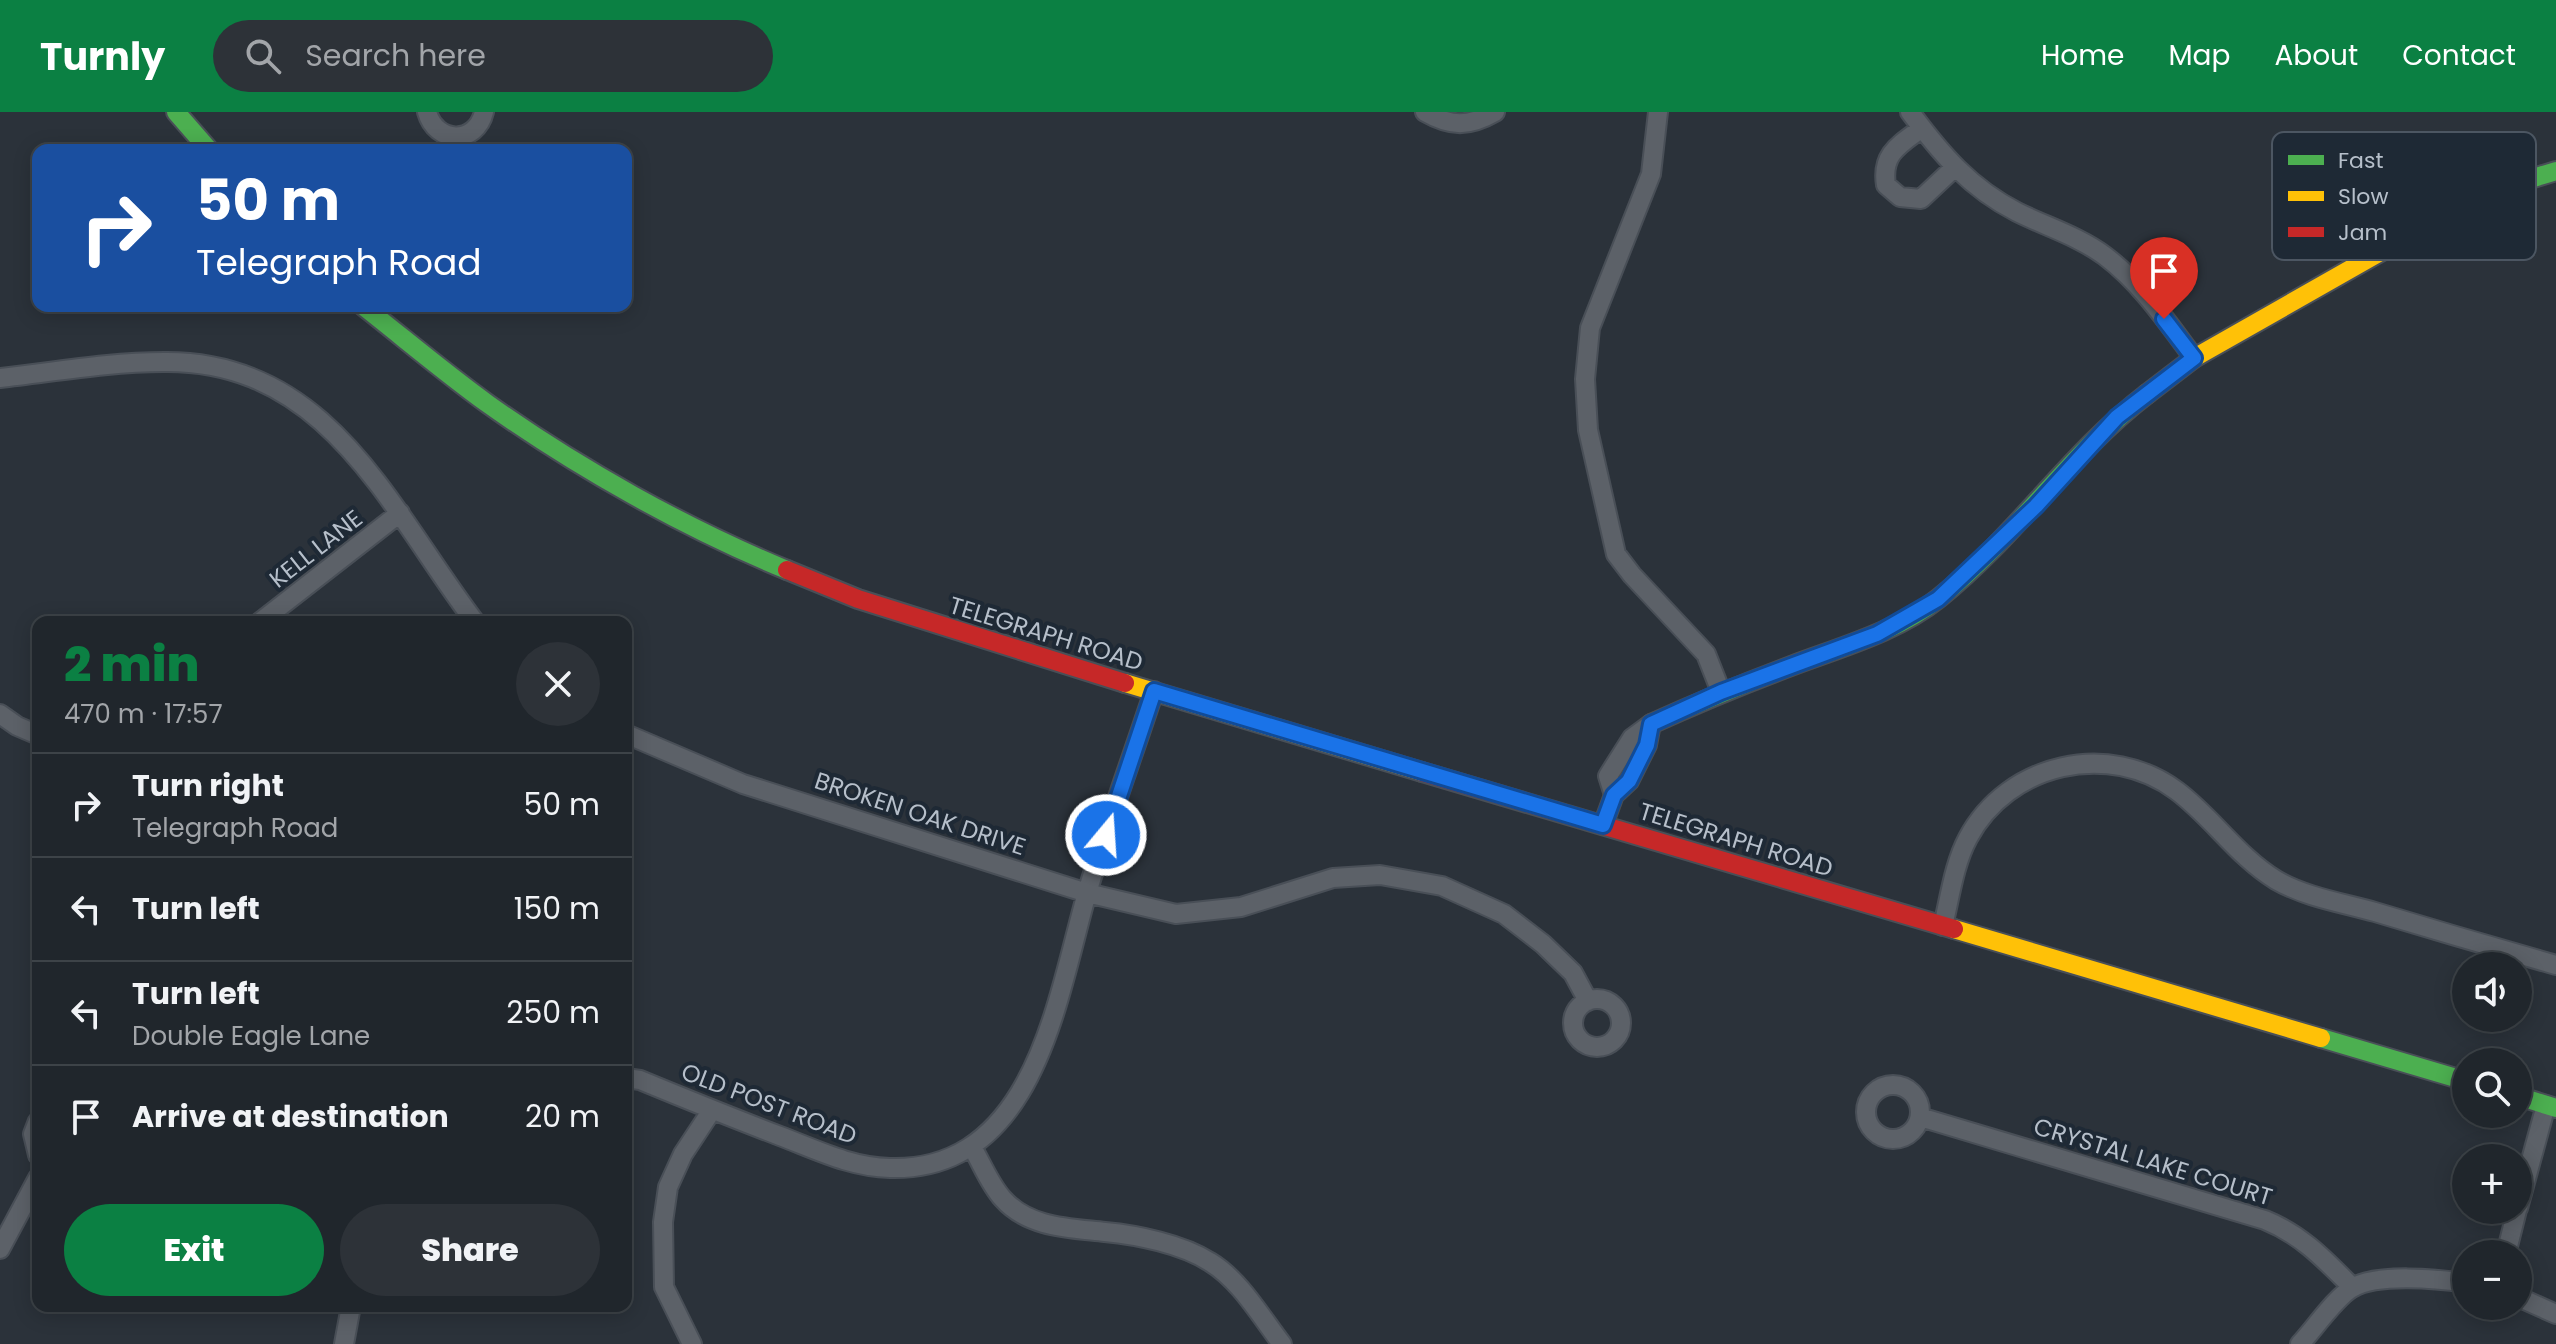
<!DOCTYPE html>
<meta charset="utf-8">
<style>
body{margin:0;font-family:Poppins,sans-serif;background:#2d3238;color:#f1f3f6;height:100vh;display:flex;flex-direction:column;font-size:30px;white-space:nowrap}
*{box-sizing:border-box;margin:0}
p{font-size:26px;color:#a2a5a9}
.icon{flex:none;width:44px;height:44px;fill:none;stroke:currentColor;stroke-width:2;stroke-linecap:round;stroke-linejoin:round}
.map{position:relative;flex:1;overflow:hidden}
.side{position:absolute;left:32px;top:504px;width:600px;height:696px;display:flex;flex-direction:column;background:#20262c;border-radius:16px;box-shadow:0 4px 20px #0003,0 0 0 2px #3d4348}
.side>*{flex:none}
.banner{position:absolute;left:32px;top:32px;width:600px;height:168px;border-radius:16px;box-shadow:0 4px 20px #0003,0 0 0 2px #3d4348;background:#1a4fa0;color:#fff;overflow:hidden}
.controls{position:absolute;left:2452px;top:840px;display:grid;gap:16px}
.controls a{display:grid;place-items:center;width:80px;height:80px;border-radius:50%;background:#20262c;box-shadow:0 4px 20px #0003,0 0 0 2px #3d4348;font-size:40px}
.pin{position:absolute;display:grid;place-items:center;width:68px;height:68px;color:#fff;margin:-82px -34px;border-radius:50% 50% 50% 0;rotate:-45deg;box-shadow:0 0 8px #0007}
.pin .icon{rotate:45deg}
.me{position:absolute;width:88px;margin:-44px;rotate:18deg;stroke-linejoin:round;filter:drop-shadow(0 0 6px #0008)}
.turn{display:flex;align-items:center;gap:28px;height:168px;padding:0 32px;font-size:36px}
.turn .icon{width:104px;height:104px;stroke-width:2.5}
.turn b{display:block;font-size:56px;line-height:68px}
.round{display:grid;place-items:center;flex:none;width:84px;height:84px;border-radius:42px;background:#2d3238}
.overview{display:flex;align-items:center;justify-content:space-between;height:136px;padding:0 32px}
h1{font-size:48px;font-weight:800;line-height:60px;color:#0b8043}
.cta{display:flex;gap:16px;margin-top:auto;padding:16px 32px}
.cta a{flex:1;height:92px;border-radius:48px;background:#0b8043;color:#fff;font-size:32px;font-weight:800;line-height:92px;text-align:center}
.cta a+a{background:#2d3238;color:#f1f3f6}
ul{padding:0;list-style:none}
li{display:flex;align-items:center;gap:24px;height:104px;padding:0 32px;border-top:2px solid #3d4348}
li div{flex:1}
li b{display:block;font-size:30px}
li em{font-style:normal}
header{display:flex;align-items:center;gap:48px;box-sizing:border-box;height:112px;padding:0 40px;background:#0b8043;color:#fff}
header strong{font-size:38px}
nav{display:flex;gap:44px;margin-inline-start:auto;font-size:28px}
.search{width:560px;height:72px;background:#2d3238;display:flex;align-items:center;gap:20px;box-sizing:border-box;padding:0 28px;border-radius:44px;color:#a2a5a9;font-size:30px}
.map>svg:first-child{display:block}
</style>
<header>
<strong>Turnly</strong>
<div class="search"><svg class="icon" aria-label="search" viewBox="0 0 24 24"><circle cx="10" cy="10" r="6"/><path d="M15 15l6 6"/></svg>Search here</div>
<nav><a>Home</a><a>Map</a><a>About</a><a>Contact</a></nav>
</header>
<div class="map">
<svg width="2556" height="1232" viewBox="0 0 2556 1232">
<rect width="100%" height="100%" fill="#2b323a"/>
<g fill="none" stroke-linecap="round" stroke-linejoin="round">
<defs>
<path id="street" d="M427,0C436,32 476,33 484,0
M1425,0C1451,15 1469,15 1495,0
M1658,0L1651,62L1590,216L1585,267L1588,318L1616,442L1632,463L1706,542L1721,580
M1910,0C1941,42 1970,76 2017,100C2047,115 2078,124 2105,144C2142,172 2167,210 2194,246
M1922,16C1899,33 1881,42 1886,73L1900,85L1921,87L1954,56
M0,266C54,260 109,250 164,250C329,248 390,398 475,510
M260,510L400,401
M0,602L17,614L38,623
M626,622L743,672L1087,781L1176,802L1241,795L1333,766L1380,763L1442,774L1504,802L1543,832L1573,861L1588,889
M1614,683L1608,664L1632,626L1651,612
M1943,814C1950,785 1954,752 1968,726C2008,651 2109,628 2177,679C2212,705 2238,745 2276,768C2305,785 2343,791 2375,800C2435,818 2496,836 2556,853
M1573 911a24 24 0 1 1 48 0a24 24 0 1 1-48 0Z
M626,966L640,968C686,987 733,1006 780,1024C817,1038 850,1055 890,1056C1035,1060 1057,885 1087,781C1107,713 1132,646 1154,579
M1866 1000a27 27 0 1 1 54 0a27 27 0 1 1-54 0Z
M1920,1005L2265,1108C2302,1123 2325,1148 2352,1175
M38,1009L33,1022L38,1043
M972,1035C982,1052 990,1073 1003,1087C1029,1116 1070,1116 1105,1120C1137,1123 1182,1132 1210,1150C1240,1168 1261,1205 1282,1232
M2518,1096L2546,993
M0,1137L38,1066
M2506,1142L2517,1098
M2518,1185L2556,1202
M344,1232L351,1194
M692,1232L664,1175L663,1110L668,1075L683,1042L712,998
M2300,1232C2314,1217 2336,1185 2352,1176C2377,1161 2438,1167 2466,1171"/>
<path id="fast" d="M176,0L209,38
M2405,126C2455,94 2499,76 2556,59
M363,194C405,227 445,261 488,292C578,356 685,416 787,458
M1603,713L1614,683L1629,669L1647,633L1651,612C1697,591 1743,572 1791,554C1841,535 1897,520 1939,486C2015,425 2070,341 2147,282
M2321,926L2466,969
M2518,984L2556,996"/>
<path id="slow" d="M2147,282L2194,246L2405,126
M1125,571L1422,660
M1954,817L2321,926"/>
<path id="jam" d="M787,458L858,487L1125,571
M1422,660L1954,817"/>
</defs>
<use href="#street" stroke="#494f57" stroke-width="22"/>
<use href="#fast" stroke="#494f57" stroke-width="22"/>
<use href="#slow" stroke="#494f57" stroke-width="22"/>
<use href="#jam" stroke="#494f57" stroke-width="22"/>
<use href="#street" stroke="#5c6168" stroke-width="18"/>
<use href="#fast" stroke="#4caf50" stroke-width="18"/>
<use href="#slow" stroke="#ffc107" stroke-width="18"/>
<use href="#jam" stroke="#c62828" stroke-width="18"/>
</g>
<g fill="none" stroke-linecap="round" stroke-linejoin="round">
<defs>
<path id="route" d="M1106,723L1154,579L1603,713L1614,683L1629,669L1647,633L1651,612L1721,580L1877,522L1938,487L2036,394L2117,305L2194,246L2164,207"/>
</defs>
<use href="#route" stroke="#114b97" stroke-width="20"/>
<use href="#route" stroke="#1a73e8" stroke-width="14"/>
</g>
<g text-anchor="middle" stroke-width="8" stroke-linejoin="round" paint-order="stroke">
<g font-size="24" fill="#b6bfca" stroke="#1e2935">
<text transform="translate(316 437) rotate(-38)" y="8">KELL LANE</text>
<text transform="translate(1046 522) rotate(17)" y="8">TELEGRAPH ROAD</text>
<text transform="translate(920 702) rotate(18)" y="8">BROKEN OAK DRIVE</text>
<text transform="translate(1736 728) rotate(17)" y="8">TELEGRAPH ROAD</text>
<text transform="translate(769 992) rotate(21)" y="8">OLD POST ROAD</text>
<text transform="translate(2153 1050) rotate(17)" y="8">CRYSTAL LAKE COURT</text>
</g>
</g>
<rect x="2272" y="20" width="264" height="128" rx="12" fill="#1e2935" stroke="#4c5662" stroke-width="2"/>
<rect x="2288" y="43" width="36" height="10" fill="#4caf50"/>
<rect x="2288" y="79" width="36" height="10" fill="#ffc107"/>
<rect x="2288" y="115" width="36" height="10" fill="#c62828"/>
<g font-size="22" fill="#b6bfca">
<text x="2338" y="56">Fast</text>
<text x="2338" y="92">Slow</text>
<text x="2338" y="128">Jam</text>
</g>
</svg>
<div class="controls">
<a><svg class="icon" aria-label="sound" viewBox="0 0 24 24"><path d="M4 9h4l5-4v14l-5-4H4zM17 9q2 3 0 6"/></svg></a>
<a><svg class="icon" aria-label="search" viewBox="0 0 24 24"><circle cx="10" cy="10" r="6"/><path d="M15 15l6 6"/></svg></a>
<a>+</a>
<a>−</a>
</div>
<div class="pin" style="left:2164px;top:207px;background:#d93025"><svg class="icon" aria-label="arrive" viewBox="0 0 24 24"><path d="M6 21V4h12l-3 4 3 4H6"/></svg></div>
<svg class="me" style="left:1106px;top:723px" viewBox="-20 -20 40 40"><circle r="17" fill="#1a73e8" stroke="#fff" stroke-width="3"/><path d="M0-11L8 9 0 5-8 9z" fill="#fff"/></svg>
<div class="banner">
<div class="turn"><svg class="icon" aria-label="right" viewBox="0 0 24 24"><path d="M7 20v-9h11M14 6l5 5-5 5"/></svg><div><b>50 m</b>Telegraph Road</div></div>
</div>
<section class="side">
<div class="overview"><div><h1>2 min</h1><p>470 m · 17:57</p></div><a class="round"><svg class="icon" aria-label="close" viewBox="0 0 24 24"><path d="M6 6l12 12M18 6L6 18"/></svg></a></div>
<ul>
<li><svg class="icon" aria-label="right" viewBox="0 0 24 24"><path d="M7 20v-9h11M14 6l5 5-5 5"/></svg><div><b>Turn right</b><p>Telegraph Road</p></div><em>50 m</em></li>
<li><svg class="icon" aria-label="left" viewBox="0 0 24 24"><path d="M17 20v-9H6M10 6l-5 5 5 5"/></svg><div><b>Turn left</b></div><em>150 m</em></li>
<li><svg class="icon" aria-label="left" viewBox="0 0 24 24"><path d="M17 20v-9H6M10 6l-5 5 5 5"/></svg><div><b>Turn left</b><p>Double Eagle Lane</p></div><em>250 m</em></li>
<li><svg class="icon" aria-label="arrive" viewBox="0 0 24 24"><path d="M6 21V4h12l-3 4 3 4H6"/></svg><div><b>Arrive at destination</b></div><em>20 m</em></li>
</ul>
<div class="cta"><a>Exit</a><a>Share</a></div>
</section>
</div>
